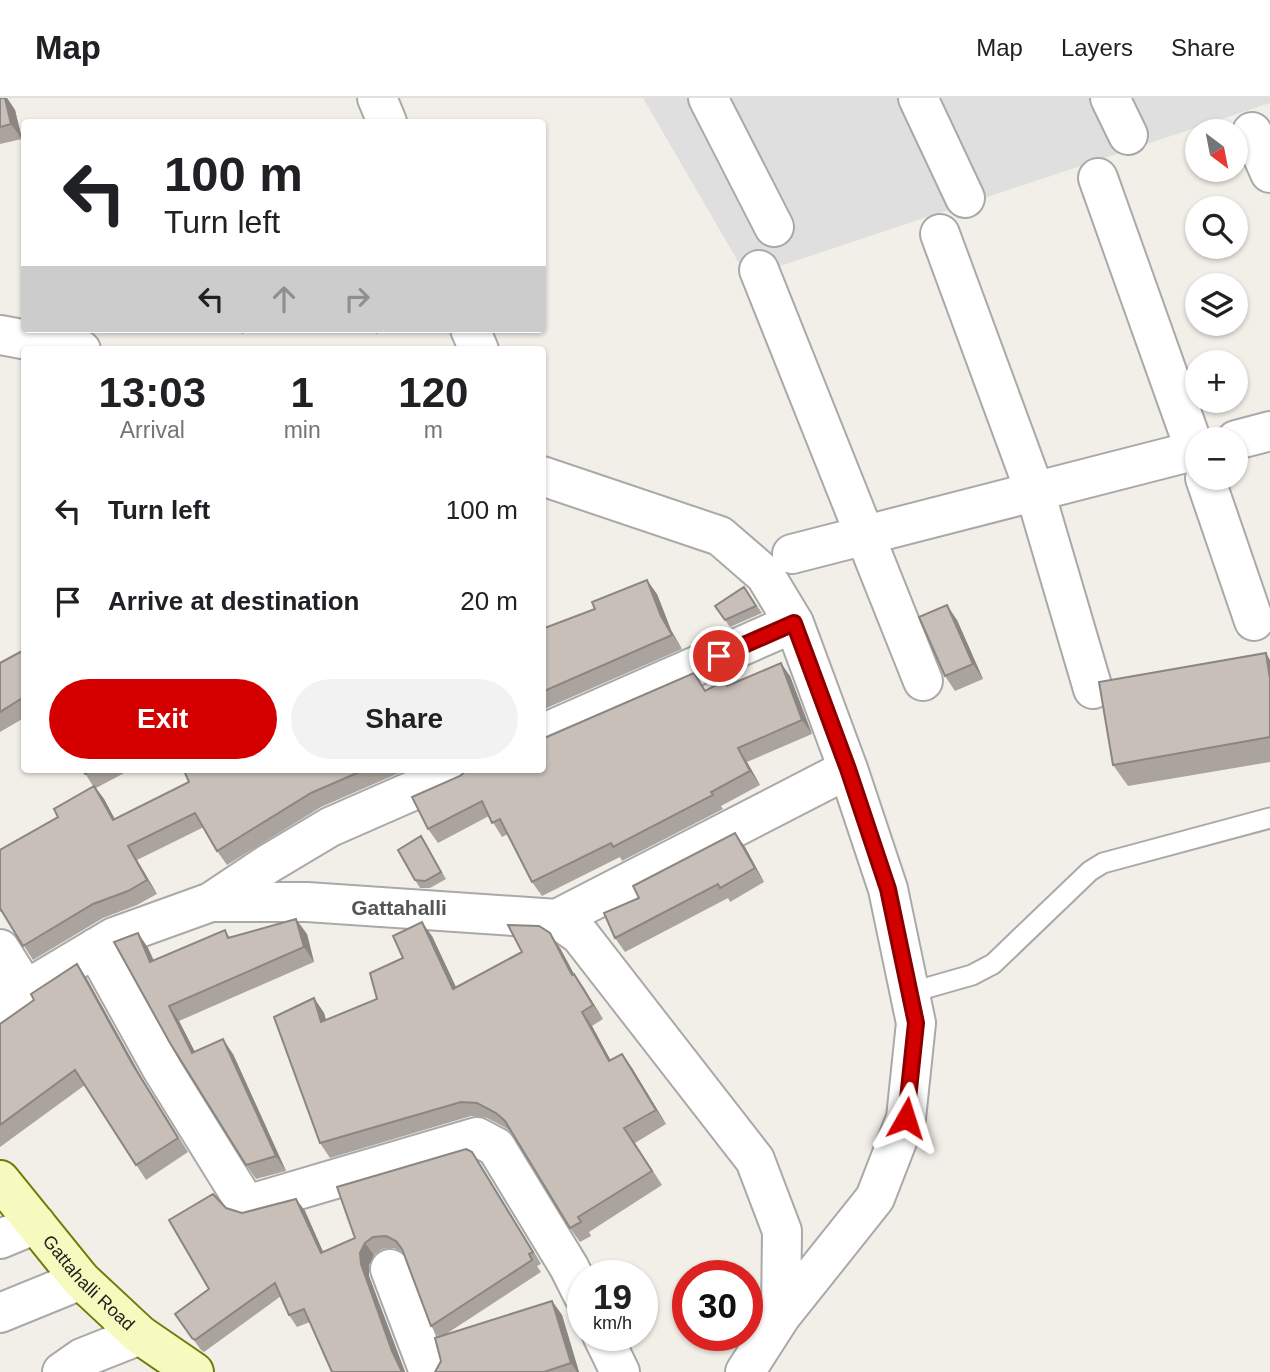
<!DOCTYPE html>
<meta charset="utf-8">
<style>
body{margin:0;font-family:Arial,sans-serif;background:#f2f2f2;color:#202124;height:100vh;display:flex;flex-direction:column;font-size:26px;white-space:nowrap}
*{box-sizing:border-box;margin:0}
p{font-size:23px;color:#757577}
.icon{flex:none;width:38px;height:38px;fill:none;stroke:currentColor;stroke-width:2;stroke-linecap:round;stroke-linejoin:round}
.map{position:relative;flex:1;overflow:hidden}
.side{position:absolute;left:21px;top:248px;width:525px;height:427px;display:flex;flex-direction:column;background:#fff;border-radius:7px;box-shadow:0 2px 5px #0004}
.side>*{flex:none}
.hud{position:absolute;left:21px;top:21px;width:525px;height:214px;border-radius:7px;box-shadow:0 2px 5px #0004;background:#fff;color:#202124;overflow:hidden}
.needle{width:46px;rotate:148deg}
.controls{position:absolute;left:1185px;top:21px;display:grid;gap:14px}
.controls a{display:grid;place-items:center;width:63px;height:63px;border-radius:50%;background:#fff;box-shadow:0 2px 5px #0004;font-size:35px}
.speed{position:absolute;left:567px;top:1162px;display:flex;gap:14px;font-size:35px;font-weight:700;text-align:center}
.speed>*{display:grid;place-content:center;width:91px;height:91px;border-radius:50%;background:#fff;box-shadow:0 2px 5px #0004;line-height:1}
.speed small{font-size:18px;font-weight:400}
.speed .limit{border:10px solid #d22;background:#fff;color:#111}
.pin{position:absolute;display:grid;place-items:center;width:60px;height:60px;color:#fff;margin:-30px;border:4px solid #fff;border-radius:50%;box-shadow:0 2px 7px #0007}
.me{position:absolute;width:77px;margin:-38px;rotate:6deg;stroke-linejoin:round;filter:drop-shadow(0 0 5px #0008)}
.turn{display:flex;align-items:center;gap:24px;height:147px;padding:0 28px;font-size:32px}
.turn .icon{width:91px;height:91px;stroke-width:2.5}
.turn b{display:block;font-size:49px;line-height:60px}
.lanes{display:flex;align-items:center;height:66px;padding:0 28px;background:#0003;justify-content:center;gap:35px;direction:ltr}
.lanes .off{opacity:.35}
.eta{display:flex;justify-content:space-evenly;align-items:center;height:119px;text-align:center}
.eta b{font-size:42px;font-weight:700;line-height:49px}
.cta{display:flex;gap:14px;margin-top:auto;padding:14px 28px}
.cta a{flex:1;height:80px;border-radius:42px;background:#d40000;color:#fff;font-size:28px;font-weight:700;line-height:80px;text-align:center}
.cta a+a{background:#f2f2f2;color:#202124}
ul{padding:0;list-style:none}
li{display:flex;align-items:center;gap:21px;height:91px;padding:0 28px}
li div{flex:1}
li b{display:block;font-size:26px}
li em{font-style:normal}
header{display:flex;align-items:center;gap:42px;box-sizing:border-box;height:98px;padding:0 35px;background:#fff;border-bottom:2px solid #e0e0e0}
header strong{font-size:33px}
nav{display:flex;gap:38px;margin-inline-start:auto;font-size:24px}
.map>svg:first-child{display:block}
</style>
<header>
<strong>Map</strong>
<nav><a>Map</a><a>Layers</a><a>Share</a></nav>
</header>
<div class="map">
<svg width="1270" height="1274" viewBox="0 0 1270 1274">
<rect width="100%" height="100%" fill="#f2efe9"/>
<path fill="#e0dfdf" d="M643,0H1270V5L747,179Z"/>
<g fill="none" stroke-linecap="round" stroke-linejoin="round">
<defs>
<path id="service" d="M909,895L972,877L993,866L1090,773L1103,765L1270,720"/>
<path id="minor" d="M377,0L387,24
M708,0L774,129
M918,0L965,100
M1110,0L1128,37
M1252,34L1270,75
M1098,80L1197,358
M940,136L1035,394L1093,591
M759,172L923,583
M470,231L479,252
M0,237L81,252
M1236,342L1270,333
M542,378L720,438L765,477L794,525L848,671L888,791L916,925L906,1020L875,1100L781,1218
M1205,380L1254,523
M792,456L1197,352
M542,636L794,525
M211,804L268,766L330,729L460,672
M557,821L848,671
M95,850L162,971L242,1100L248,1105L257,1104L477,1039L496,1049L569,1169L583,1197
M0,851L25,891
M0,907L114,839L211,804H307L557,821L580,837L755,1062L782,1133L781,1218L745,1274
M0,1141L36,1126
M390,1171L429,1274
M0,1215L81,1182
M602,1237L620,1274
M62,1274L82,1260L140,1237"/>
<g id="secondary">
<path id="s1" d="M0,1082L81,1182L140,1237L194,1274"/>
</g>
</defs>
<use href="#service" stroke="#a9a9a9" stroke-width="23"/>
<use href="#minor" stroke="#a9a9a9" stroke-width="42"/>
<use href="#secondary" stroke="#707d05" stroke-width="42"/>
<use href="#service" stroke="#fff" stroke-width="19"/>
<use href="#minor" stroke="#fff" stroke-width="38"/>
<use href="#secondary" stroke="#f7fabf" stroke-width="38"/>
</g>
<path fill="#aba49e" d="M0,0H7L15,12L22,41L0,46Z
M238,231H254L242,236Z
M373,231H389L376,236Z
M744,489L762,515L730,529L715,508Z
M657,496L671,532L682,551L542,612V531Z
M957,522L983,581L955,593L945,578Z
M24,552V620L0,634V565Z
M1270,562V664L1128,688L1113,667Z
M790,578L812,636L747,664L760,687L721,708L723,711L622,763L620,759L542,798L532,784L508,736L502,739L489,718L438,745L428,731L460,678L706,593L724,583L727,588Z
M83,672H130L96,690L104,701L115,722L189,684L190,672H406L321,709L227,767L217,753L204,729L137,762L157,796L137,807L103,820L33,862L2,813L0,814V751L1,752L58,719L93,688Z
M426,746L446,781L430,790H420L415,782Z
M745,749L764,784L730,804L728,800L625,854L615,840L639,800Z
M225,832L230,840L307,836L314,864L179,923L195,954L233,956L286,1073L256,1081L246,1067L170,945L138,835L148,850L154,862Z
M432,838L456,890L560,850L574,876L603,921L592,928L611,963L622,956L632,970L666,1026L635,1045L662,1087L589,1134L591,1138L580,1144L570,1130L512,1035L506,1030L487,1020L471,1018L330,1060L320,1045L314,900L324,915L326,922L377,901L403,860Z
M77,866L87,881L143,982L188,1054L146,1082L85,987L0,1049V926L34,902Z
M472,1054L541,1166L537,1168L541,1174L443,1238L552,1203L562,1217L579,1274H435L441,1263L439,1239L431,1228L403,1154L394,1150L382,1151L374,1157L369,1167V1178L405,1274H332L310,1224L297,1229L289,1217L281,1198L204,1254L201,1252L175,1216L209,1191L226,1110L242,1115L296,1101L305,1113L323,1154L355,1140Z"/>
<path fill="#8b8681" d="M5,0H7L15,12L22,41L11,26Z
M647,482L657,496L671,532L682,551L661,518Z
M947,507L957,522L983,581L973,566Z
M1266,555L1270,562V581Z
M781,565L790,578L812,636L802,622Z
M738,650L747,664L760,687L750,673Z
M94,688L104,701L123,736L113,722Z
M735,735L745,749L764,784L755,770Z
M128,748L137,762L157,796L147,782Z
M296,821L307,836L314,864L304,849Z
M422,824L432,838L464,906L453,891Z
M138,835L148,850L160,879L150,864Z
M550,835L560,850L582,891L572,877Z
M77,866L87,881L143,982L188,1054L133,967Z
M574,876L584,890L603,921L593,907Z
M314,900L324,915L331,939L321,924Z
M169,908L179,923L203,970L192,955Z
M582,914L592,928L619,978L609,963Z
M223,941L233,956L286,1073L276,1058Z
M622,956L632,970L666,1026L656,1012Z
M472,1054L480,1066L541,1166L533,1154Z
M296,1101L305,1113L329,1167L321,1155Z
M365,1145L374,1157L369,1167V1178L405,1274H402L392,1253L361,1166L360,1155Z
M552,1203L562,1217L579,1274H577L571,1265Z"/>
<path fill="#c7bfb8" stroke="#8b8681" stroke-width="2" d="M0,0H5L11,26L0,29Z
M647,482L661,518L672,537L542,594V531L595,511L592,504Z
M744,489L756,508L725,522L715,508Z
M947,507L973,566L945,578L919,519Z
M24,552V599L0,614V565Z
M1266,555L1270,581V639L1113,667L1099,584Z
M781,565L802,622L738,650L750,673L711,694L713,697L613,749L611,745L532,784L500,721L492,725L482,703L428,731L412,699L460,678L467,672H542V641L694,575L705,593L724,583L727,588Z
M83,672H93L85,676Z
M190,672H364L311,695L217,753L195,715L128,748L147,782L128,793L93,806L23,848L0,810V752L58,719L54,711L94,688L113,722L189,684L185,675Z
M735,735L755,770L720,790L718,786L615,840L604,815L639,800L633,788Z
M421,738L441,774L425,783L415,782L398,752Z
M296,821L304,849L169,908L192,955L223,941L276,1058L246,1067L170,945L114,844L138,835L150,864L225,832L228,840Z
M422,824L453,891L522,854L508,827L539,828L550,835L572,877L574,876L593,907L582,914L609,963L622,956L656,1012L624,1030L652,1073L578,1119L581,1124L570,1130L505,1023L496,1015L477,1005L461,1004L320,1045L274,919L314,900L321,924L377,901L370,875L403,860L393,838Z
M77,866L133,967L178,1040L136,1067L75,972L0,1027V926L34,902L31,896Z
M466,1051L472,1054L533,1154L529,1156L532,1162L431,1228L402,1151L396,1143L386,1138L373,1139L365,1145L360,1155L361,1166L392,1253L402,1274H332L304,1211L289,1217L275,1185L195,1242L192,1240L175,1216L209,1191L169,1122L213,1096L226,1110L242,1115L296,1101L321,1155L355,1140L337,1089Z
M552,1203L571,1265L544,1274H435L441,1263L435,1240Z"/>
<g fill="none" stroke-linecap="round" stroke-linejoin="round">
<defs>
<path id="route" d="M719,558L794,525L848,671L888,791L916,925L906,1020"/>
</defs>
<use href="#route" stroke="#8a0000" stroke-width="18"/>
<use href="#route" stroke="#d40000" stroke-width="12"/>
</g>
<g text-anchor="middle" stroke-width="6" stroke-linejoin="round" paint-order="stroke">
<g font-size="18" fill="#222" stroke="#fff">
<text dy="6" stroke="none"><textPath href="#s1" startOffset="136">Gattahalli Road</textPath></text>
</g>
<g font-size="21" font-weight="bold" fill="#555" stroke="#fff">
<text x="399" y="817">Gattahalli</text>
</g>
</g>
</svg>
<div class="controls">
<a><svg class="needle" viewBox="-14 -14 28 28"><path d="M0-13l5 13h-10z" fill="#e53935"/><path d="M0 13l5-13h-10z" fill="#757577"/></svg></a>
<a><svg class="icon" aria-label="search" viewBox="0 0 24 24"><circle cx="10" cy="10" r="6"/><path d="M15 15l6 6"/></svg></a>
<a><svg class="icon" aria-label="layers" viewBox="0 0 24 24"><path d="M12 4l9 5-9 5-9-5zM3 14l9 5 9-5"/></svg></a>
<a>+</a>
<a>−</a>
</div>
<div class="speed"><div>19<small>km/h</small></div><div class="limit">30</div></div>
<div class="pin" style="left:719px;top:558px;background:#d93025"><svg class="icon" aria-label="arrive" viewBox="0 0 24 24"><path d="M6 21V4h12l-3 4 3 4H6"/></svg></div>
<svg class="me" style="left:906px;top:1020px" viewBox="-20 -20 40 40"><path d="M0-17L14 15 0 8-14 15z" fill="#d40000" stroke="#fff" stroke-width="4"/></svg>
<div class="hud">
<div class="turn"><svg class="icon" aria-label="left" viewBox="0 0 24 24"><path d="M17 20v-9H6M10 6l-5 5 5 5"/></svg><div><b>100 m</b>Turn left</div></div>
<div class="lanes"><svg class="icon" aria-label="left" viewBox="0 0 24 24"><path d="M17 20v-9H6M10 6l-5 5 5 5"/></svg><svg class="icon off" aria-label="ahead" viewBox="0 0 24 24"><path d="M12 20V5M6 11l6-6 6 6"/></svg><svg class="icon off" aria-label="right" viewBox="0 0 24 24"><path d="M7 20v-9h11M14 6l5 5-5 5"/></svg></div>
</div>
<section class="side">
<div class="eta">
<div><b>13:03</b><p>Arrival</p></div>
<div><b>1</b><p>min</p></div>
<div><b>120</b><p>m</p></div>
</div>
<ul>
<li><svg class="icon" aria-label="left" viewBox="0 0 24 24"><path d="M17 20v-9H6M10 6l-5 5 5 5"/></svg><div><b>Turn left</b></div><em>100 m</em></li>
<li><svg class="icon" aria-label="arrive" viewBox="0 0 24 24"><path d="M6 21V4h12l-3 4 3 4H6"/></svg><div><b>Arrive at destination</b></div><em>20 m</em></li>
</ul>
<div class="cta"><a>Exit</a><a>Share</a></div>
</section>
</div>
